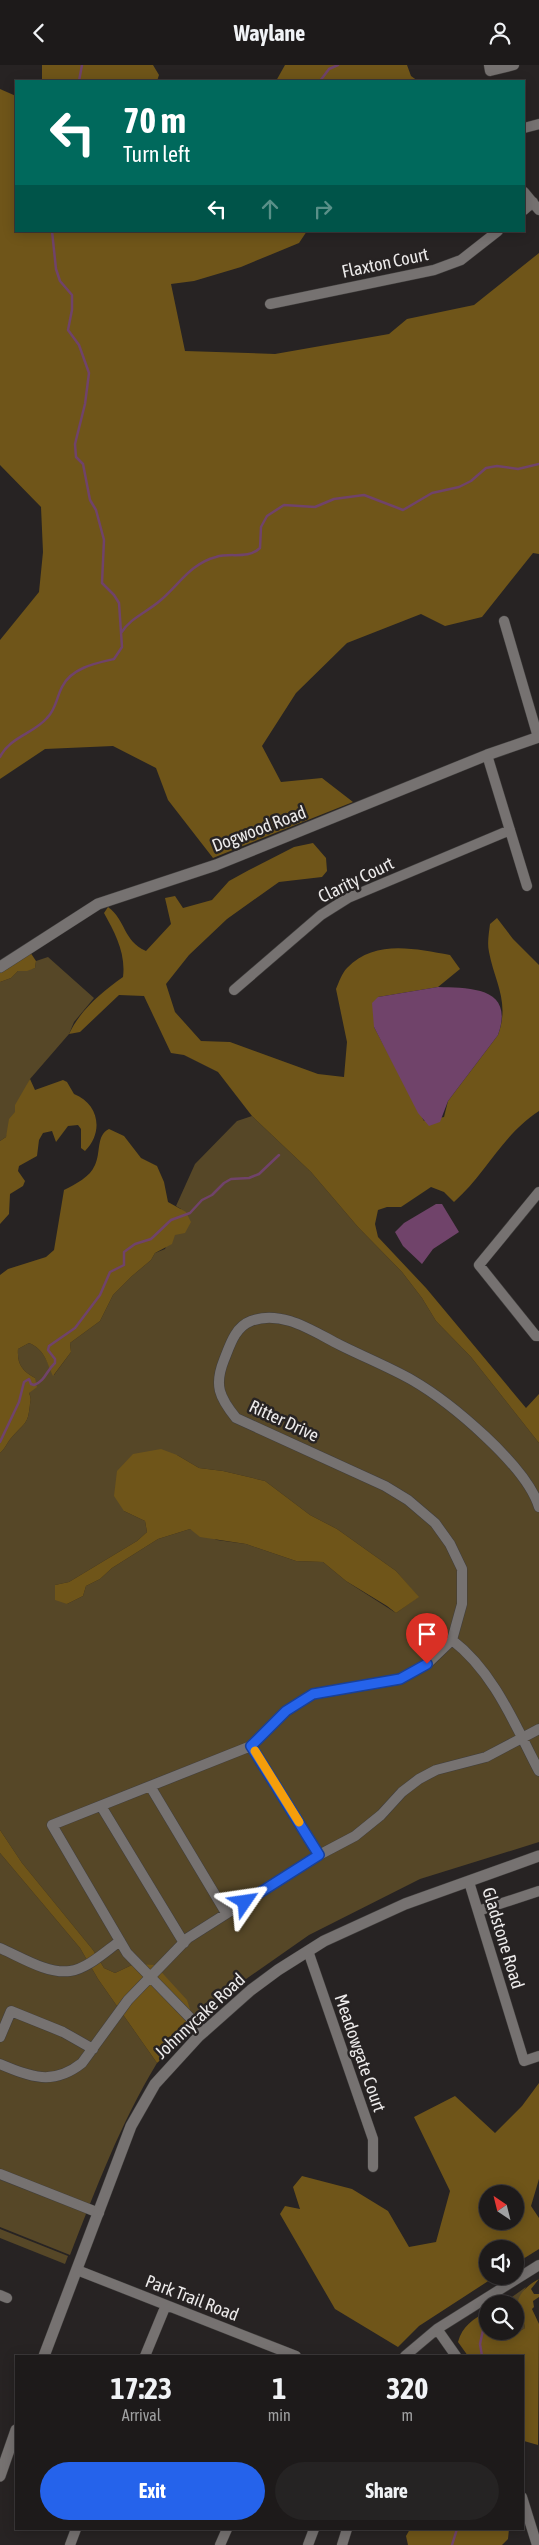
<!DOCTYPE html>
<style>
body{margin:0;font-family:"Asap Condensed",sans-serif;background:#252323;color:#f1f3f6;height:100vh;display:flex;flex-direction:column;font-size:19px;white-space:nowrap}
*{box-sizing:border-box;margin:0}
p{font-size:16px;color:#a0a1a2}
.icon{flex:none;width:28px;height:28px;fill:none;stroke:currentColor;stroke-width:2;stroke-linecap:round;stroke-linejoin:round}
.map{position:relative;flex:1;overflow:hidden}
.sheet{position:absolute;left:15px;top:2290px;width:509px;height:175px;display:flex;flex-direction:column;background:#1d1a1a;border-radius:0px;box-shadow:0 2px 12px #0003,0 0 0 1px #3b3839}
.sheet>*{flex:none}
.top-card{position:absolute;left:15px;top:15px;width:510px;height:152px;border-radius:0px;box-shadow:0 2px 12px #0003,0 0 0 1px #3b3839;background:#00695c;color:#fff;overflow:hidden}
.needle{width:32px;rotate:325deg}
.fabs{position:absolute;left:479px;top:2120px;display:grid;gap:10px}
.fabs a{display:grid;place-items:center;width:45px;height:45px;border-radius:50%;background:#1d1a1a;box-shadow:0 2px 12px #0003,0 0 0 1px #3b3839;font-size:25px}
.pin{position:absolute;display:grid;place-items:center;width:42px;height:42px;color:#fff;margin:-51px -21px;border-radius:50% 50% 50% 0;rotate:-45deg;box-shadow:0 0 5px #0007}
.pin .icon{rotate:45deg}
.me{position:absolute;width:55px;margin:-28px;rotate:58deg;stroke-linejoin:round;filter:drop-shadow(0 0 4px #0008)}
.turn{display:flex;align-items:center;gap:18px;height:105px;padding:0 25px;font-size:22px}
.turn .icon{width:65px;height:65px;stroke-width:2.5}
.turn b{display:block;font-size:35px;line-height:42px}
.lanes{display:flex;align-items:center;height:48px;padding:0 25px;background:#0003;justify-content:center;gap:25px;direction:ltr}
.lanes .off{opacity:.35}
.eta{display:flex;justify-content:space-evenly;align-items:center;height:85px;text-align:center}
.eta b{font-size:30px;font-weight:700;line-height:35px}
.action{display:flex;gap:10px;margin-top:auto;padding:10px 25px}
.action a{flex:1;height:58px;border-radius:30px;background:#2563eb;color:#fff;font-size:20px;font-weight:700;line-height:58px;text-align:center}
.action a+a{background:#252323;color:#f1f3f6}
header{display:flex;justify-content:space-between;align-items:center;height:65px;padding:0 25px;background:#1d1a1a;font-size:22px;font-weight:700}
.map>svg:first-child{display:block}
</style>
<header><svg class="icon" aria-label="back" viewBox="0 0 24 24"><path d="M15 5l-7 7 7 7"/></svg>Waylane<svg class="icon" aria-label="person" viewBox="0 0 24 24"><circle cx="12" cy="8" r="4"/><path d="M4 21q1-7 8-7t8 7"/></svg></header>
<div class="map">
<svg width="539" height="2480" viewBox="0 0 539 2480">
<rect width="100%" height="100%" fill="#272323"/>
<path fill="#564727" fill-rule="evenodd" d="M48,892L94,933L74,957L69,969L30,1014L6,1072L0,1076V917L11,913L18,906L35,903L36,896Z
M252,1051L311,1107L358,1162L402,1207L422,1233L436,1256L471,1292L539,1378V1777L420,1814L309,1870L229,1926L196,1963L134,1899L115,1908L104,1903L93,1885L22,1798L0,1765V1388C6,1383 7,1377 12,1372C25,1357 28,1360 30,1339C31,1334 31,1333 29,1328L35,1313C22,1306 17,1299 18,1284L29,1278C45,1285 46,1296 54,1310L71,1287L70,1278L100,1256L113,1230L132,1211L151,1195L155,1188L165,1184L181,1144L176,1141L195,1099L237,1056ZM177,1390L199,1403L223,1406L265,1416L310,1450L337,1464L396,1506L418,1532L396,1548L346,1516L323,1497L296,1496L246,1479L217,1475L190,1464L158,1474L112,1503L100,1514L86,1521L83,1531L67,1539L55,1520L69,1517L137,1476L147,1467L145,1456L124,1446Z
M0,1788L80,1883L98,1914L157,1998C120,2059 96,2124 70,2190L0,2162Z
M0,2164L68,2191L65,2199L0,2173Z
M526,2222C524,2226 521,2230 519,2234C515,2243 524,2254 525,2263L520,2266L515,2263V2239H502Z"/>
<path fill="#6f5519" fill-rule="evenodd" d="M42,0H153L159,10L157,16H42Z
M285,0H407L411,11L418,16H276Z
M0,24L16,31V166H307L299,178L241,202L194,216L171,219L185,286L275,289L389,269L407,254L474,240L539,188V489L533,488L482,552L445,561L421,549L347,578L296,628L262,681L281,717L322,713L353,737L213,793L168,735L156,703L113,681L45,684L0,714V575L39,527L43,487L41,442L0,400Z
M313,778L326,793L327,806L322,812L279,817L227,854L189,890L166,919L175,947L201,976L230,977L318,1009L344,1012L347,977L336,924C339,917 342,908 347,903C375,874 415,884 450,890L460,904L438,922L378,932L374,962L424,1056L444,1052L448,1036L498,970C510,937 495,918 489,887C487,878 489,868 490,859L497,853L513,874L539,900V1046C502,1070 486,1109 454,1137L444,1127L431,1122L401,1142H387L378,1145L375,1159L378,1172L426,1223L526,1343L539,1329V1378L471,1292L436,1256L422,1233L402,1207L358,1162L311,1107L252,1051L218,1007L184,990L171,988L144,931L119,930L80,967L69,969C81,944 101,928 123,912C126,888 115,868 104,848L108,842C126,855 123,876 146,886L171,859L165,833L175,831L183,843L212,835L229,816L249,805L294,782Z
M30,887L36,896L35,903L27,906H18L11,913L0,917V907Z
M30,1014L35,1025L63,1015L67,1017L74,1029C99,1039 104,1067 85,1086L81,1083V1064L78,1060L68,1061L56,1077L52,1066L43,1068L39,1075L37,1091L19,1101L18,1106L25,1116L23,1121L10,1129L9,1149L0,1159V1076L6,1072L9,1054L15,1047V1040Z
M109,1064L124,1071L141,1093L157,1101L164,1117L168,1137L186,1147L191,1157L185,1168L175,1170L172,1179L155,1188L151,1195L132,1211L113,1230L100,1256L70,1278L71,1287L53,1311C46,1296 45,1285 29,1278L18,1284C17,1299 22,1306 35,1313L37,1322L29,1328C31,1333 31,1334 30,1339C28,1360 25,1357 12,1372C7,1377 6,1383 0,1388V1210L8,1204L46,1192L54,1185L64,1125C76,1119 90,1112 95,1100C101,1088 96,1070 109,1064Z
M161,1384L177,1390L199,1403L223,1406L265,1416L310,1450L337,1464L396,1506L419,1532L396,1548L387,1541L346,1516L323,1497L296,1496L246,1479L200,1472L190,1464L158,1474L112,1503L100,1514L86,1521L83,1531L67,1539L55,1535V1520L69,1517L137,1476L147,1467L145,1456L124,1446L114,1431L117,1406L133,1389Z
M0,1765L22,1798L93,1885L104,1903L115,1908L134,1899L155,1900L187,1935L196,1963L157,1998L98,1914L80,1883L0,1788Z
M539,2018V2114L531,2141L539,2153V2184L515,2199V2184H488V2211H496L419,2261L398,2282L335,2244L280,2149L285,2141L300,2144L293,2122L302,2111L352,2124L388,2146L409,2182L436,2177L450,2126L414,2052L455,2031L495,2068L522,2041ZM488,2129H515V2156H488Z
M539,2214L531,2224L534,2229H539V2232L533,2236L534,2242L532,2244L539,2259L538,2380L524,2376L523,2373L522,2291H468L458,2277C462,2261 474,2254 487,2246L488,2266H515V2263L520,2266L525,2263C524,2255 521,2251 518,2245C514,2231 529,2219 539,2214Z
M410,2464H509L508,2474L502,2480H408L406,2471Z"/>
<path fill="#70436a" d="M438,922C471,923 515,922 498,970L448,1036L440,1057L429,1061L418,1048L374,962L372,938L378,932Z
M436,1139H442L459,1167L433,1184L422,1199L403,1181L395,1167L404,1158Z"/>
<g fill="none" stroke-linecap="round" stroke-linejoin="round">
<path stroke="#70436a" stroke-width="2.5" d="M79,16L82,0
M320,16L329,4L338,0
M121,568C131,552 148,547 162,534C180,518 192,498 216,492C231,487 247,495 260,483L261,462L267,451L284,440L315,442L334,434L364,430L403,445L432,428L459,422L471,416L486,403L497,401L518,404L539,399
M0,692C10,672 33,669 47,653C56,644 56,634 62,622C71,603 96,598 114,594L122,582L119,538L114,530L102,518L104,475L96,445L90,435L83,399L76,392L75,379L85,339L89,308L79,280L68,265L72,245V230L60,216L56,204L52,166
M0,1377L19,1337L24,1317L29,1314L31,1319L34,1320C46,1315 46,1306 55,1298V1294L48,1285L49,1281L75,1263L100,1230L110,1207L124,1200V1187L135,1179L151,1174L171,1155L190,1148L202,1135L212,1130L224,1118L231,1114L249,1113L259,1109L279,1090
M482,2291L480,2279L485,2256
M452,2480L457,2464"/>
<defs>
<path id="minor" d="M489,0L490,6L514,0
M524,63L539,59
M524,127L539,145
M524,145L533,137
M270,239L434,205L461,195L498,166
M504,556L538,672
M487,690L527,821
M234,925L321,850L348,833L510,765
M539,1127L479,1200L536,1271H539
M452,1575C494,1607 515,1660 539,1706
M251,1681L286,1646L313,1629L401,1614L427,1599L452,1575L462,1539V1504L450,1479L435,1458L408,1435L385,1421L236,1353C219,1332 214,1320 224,1295C230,1280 235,1262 251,1256C282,1244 314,1267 340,1280C364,1292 389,1302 412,1315C450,1337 526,1400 539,1442
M150,1721L226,1848
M101,1741L184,1878
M319,1790L355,1771L381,1750L402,1727L419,1714L436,1705L486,1692L539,1664
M469,1817L524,1996L539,1991
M478,1846L539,1826
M0,1883C21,1892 47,1909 70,1906C87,1904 106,1886 120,1876
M308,1886L373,2074V2102
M0,1972L11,1946L63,1967L93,1984
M0,1999C31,2012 53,2021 82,1998L128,1935L188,1873L319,1790L251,1681L52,1760L127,1888L204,1967
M0,2109L99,2148
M77,2205L296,2291
M0,2230L7,2233
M437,2264L456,2291
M145,2291L166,2240
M405,2291L437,2264L539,2200
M522,2432L537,2480
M70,2480L76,2464
M220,2480L227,2464
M308,2480L314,2464
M342,2480L347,2464"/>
<path id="tertiary" d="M0,902L98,839L216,800L487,690L539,672
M44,2291L131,2061L155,2019L198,1972L251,1925L278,1905L324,1876L405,1839L539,1791
M0,2411L16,2365"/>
</defs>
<use href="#minor" stroke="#403e3d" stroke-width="11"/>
<use href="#tertiary" stroke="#403e3d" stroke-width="12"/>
<use href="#minor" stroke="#767271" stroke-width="10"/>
<use href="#tertiary" stroke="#767271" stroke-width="11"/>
</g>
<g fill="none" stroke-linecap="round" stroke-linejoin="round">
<defs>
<path id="route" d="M245,1837L319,1790L251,1681L286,1646L313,1629L400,1614L427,1599"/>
</defs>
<use href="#route" stroke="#184099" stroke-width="12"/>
<use href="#route" stroke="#2563eb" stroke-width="9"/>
<path stroke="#f59e0b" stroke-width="9" d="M255,1686L299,1757"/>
</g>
<g text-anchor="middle" stroke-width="5" stroke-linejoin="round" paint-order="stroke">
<g font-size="18" fill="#eceaea" stroke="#272323">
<text transform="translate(385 198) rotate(-12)" y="6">Flaxton Court</text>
<text transform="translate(259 764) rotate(-21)" y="6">Dogwood Road</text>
<text transform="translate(356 815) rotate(-26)" y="6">Clarity Court</text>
<text transform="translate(284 1356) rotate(25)" y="6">Ritter Drive</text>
<text transform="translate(503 1873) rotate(73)" y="6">Gladstone Road</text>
<text transform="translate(200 1951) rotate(-43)" y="6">Johnnycake Road</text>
<text transform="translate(360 1988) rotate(71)" y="6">Meadowgate Court</text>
<text transform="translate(192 2233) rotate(21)" y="6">Park Trail Road</text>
</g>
</g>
</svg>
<div class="fabs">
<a><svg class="needle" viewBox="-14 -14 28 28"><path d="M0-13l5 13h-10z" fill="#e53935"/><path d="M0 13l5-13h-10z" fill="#a0a1a2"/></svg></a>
<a><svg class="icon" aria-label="sound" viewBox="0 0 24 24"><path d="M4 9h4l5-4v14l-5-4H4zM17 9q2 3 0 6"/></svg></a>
<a><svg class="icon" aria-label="search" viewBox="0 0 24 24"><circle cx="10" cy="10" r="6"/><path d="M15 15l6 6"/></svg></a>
</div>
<div class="pin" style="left:427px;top:1599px;background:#d93025"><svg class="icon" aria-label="arrive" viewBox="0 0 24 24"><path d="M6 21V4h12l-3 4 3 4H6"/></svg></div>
<svg class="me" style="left:245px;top:1837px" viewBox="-20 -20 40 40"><path d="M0-17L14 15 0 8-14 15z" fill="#2563eb" stroke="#fff" stroke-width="4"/></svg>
<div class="top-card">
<div class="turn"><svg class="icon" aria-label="left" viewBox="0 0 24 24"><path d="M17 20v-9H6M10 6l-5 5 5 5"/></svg><div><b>70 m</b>Turn left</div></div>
<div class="lanes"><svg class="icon" aria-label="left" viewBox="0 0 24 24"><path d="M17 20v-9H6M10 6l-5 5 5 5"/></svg><svg class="icon off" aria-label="ahead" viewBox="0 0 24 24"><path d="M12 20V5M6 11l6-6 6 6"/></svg><svg class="icon off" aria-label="right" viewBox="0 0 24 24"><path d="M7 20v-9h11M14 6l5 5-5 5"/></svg></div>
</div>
<section class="sheet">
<div class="eta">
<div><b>17:23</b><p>Arrival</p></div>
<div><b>1</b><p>min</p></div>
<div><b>320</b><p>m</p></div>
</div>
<div class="action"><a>Exit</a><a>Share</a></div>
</section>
</div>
